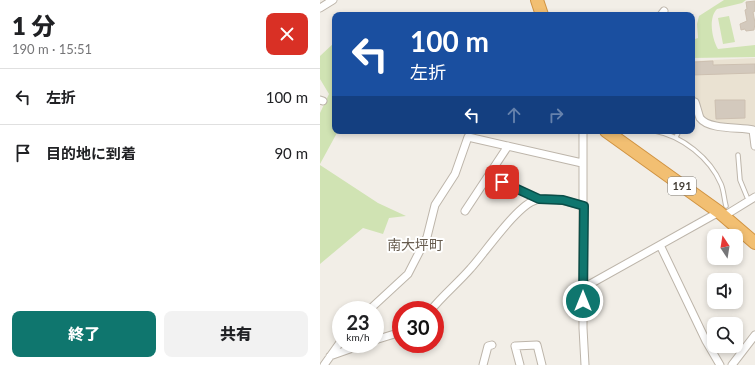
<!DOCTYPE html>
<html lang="ja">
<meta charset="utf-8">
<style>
body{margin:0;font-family:Lato,"Noto Sans JP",sans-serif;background:#f2f2f2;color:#202124;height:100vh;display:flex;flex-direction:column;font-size:15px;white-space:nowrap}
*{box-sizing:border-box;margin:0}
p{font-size:13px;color:#757577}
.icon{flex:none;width:22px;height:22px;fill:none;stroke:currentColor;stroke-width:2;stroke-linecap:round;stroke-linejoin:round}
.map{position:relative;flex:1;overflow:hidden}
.side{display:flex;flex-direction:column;background:#fff;width:320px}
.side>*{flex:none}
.top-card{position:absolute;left:12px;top:12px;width:363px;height:122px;border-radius:8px;box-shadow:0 2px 6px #0003;background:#1a4fa0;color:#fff;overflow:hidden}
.needle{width:26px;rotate:348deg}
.buttons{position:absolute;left:387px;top:229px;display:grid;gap:8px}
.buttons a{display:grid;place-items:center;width:36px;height:36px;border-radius:8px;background:#fff;box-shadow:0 2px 6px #0003;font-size:20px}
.speed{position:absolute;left:12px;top:301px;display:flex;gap:8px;font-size:20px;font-weight:700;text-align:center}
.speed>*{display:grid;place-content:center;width:52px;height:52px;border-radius:50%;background:#fff;box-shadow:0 2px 6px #0003;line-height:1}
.speed small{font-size:10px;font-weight:400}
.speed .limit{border:6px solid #d22;background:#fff;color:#111}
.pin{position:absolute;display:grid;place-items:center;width:34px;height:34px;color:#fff;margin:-17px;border-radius:8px;box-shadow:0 2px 6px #0006}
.me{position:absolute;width:44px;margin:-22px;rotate:0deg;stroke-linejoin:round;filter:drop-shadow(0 0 3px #0008)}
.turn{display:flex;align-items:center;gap:14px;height:84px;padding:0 12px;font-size:18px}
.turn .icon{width:52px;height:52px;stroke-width:2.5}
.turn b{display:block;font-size:28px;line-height:34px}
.lanes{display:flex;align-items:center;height:38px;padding:0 12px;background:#0003;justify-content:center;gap:20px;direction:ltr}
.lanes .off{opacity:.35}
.round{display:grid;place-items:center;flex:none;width:42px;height:42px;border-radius:8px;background:#f2f2f2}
.summary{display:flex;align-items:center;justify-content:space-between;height:68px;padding:0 12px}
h1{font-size:24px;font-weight:800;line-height:30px}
.action{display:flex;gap:8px;margin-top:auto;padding:8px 12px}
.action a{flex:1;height:46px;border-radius:8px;background:#0f766e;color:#fff;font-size:16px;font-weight:800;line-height:46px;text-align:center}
.action a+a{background:#f2f2f2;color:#202124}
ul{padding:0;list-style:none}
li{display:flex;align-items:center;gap:12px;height:56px;padding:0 12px;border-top:1px solid #e0e0e0}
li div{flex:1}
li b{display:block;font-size:15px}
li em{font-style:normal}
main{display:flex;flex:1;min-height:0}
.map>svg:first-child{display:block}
</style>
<main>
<section class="side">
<div class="summary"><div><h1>1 分</h1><p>190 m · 15:51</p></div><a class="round" style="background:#d93025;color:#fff"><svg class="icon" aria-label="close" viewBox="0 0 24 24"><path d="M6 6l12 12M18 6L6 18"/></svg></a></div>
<ul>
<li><svg class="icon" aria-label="left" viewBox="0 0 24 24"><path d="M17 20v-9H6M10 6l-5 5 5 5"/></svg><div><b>左折</b></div><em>100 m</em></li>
<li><svg class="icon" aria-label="arrive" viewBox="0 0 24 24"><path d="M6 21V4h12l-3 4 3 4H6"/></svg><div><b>目的地に到着</b></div><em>90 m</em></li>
</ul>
<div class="action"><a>終了</a><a>共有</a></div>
</section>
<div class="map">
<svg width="435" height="365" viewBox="0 0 435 365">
<rect width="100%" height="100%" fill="#f2eee7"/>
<path fill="#eae2d2" d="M435,58V127L405,126L383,117L372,99V61Z"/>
<path fill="#d0e3b3" d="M404,0H426L422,3L397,9C388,18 392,39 398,49L435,45V57L372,58V40L378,38L377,24L379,16Z
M409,16L415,42L403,44L398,18Z
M15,42V131H18L0,164V113L9,94L0,79V56Z
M0,165L58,203L86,216L69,218L63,234L43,228L0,264Z"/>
<path fill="#d3c9bd" stroke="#cdc0b1" d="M435,1V11L433,12L435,23L434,30L426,31L425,29L421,30L420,24L427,21L425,10L427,9L426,2Z
M393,61V65L435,64V73L372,75L374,62Z
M395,100H425V118L396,119Z"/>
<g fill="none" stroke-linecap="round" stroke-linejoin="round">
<defs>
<path id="lane" d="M335,131C362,136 390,158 401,184C404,191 404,199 406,206
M356,137L359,131
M418,155L420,180L427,197
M169,176L218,199"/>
<path id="street" d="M0,8L13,0
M341,15L344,11
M0,100L3,101
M372,101L375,102C377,107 378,113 380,118C389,130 420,127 433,130L435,146
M263,131V328L265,365
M145,211L188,146
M404,216L435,197
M340,245L386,341L400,365
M263,288L399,212
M49,310L88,274L107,237L115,205L135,174L148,137L262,163
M111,310C123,295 138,283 151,268C164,254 198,204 216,200C231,196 249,202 264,206
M55,340L81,332
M10,356L44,344
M4,365L21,341
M163,365L168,346L172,345
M200,365L195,346L217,345L222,365
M412,365L435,335"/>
<path id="highway" d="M217,0L222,15
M286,131L399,212L435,243"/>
</defs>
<use href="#lane" stroke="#bdb5aa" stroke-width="5.5"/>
<use href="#street" stroke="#bdb5aa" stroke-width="9"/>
<use href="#highway" stroke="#d09342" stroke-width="14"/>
<use href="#lane" stroke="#fff" stroke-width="3.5"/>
<use href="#street" stroke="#fff" stroke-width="7"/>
<use href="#highway" stroke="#f2bf72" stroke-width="12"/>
</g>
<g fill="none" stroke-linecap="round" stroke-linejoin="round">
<defs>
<path id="route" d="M182,182L219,199L243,200L264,206L263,301"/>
</defs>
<use href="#route" stroke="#0a4d48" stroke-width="10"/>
<use href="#route" stroke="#0f766e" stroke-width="7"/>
</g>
<g text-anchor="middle" stroke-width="4" stroke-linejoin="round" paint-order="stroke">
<rect fill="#fff" stroke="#7c7872" stroke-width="1" x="348" y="177" width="28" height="18" rx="3"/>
<g font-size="11" font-weight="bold" fill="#443e36">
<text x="362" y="190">191</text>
</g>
<g font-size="14" fill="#665b4e" stroke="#fff">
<text x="95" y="250">南大坪町</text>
</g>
</g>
</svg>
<div class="buttons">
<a><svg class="needle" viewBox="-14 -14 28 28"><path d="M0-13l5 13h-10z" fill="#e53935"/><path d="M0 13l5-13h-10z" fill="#757577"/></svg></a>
<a><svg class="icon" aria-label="sound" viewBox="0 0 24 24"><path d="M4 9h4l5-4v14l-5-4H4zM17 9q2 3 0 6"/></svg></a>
<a><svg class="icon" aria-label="search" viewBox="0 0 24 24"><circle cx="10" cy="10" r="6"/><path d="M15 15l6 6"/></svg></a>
</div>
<div class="speed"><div>23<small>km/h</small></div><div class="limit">30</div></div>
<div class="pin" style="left:182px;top:182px;background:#d93025"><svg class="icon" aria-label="arrive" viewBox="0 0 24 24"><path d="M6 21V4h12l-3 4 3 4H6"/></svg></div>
<svg class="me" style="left:263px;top:301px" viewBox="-20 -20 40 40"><circle r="17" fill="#0f766e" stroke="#fff" stroke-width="3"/><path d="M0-11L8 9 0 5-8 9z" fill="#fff"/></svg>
<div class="top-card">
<div class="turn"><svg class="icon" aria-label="left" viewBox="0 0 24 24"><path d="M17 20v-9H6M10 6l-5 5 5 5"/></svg><div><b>100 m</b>左折</div></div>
<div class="lanes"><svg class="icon" aria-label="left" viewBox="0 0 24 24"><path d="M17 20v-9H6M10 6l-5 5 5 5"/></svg><svg class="icon off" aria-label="ahead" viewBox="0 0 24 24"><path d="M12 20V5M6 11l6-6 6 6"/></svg><svg class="icon off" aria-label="right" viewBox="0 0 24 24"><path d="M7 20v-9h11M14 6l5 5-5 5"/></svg></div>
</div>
</div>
</main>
